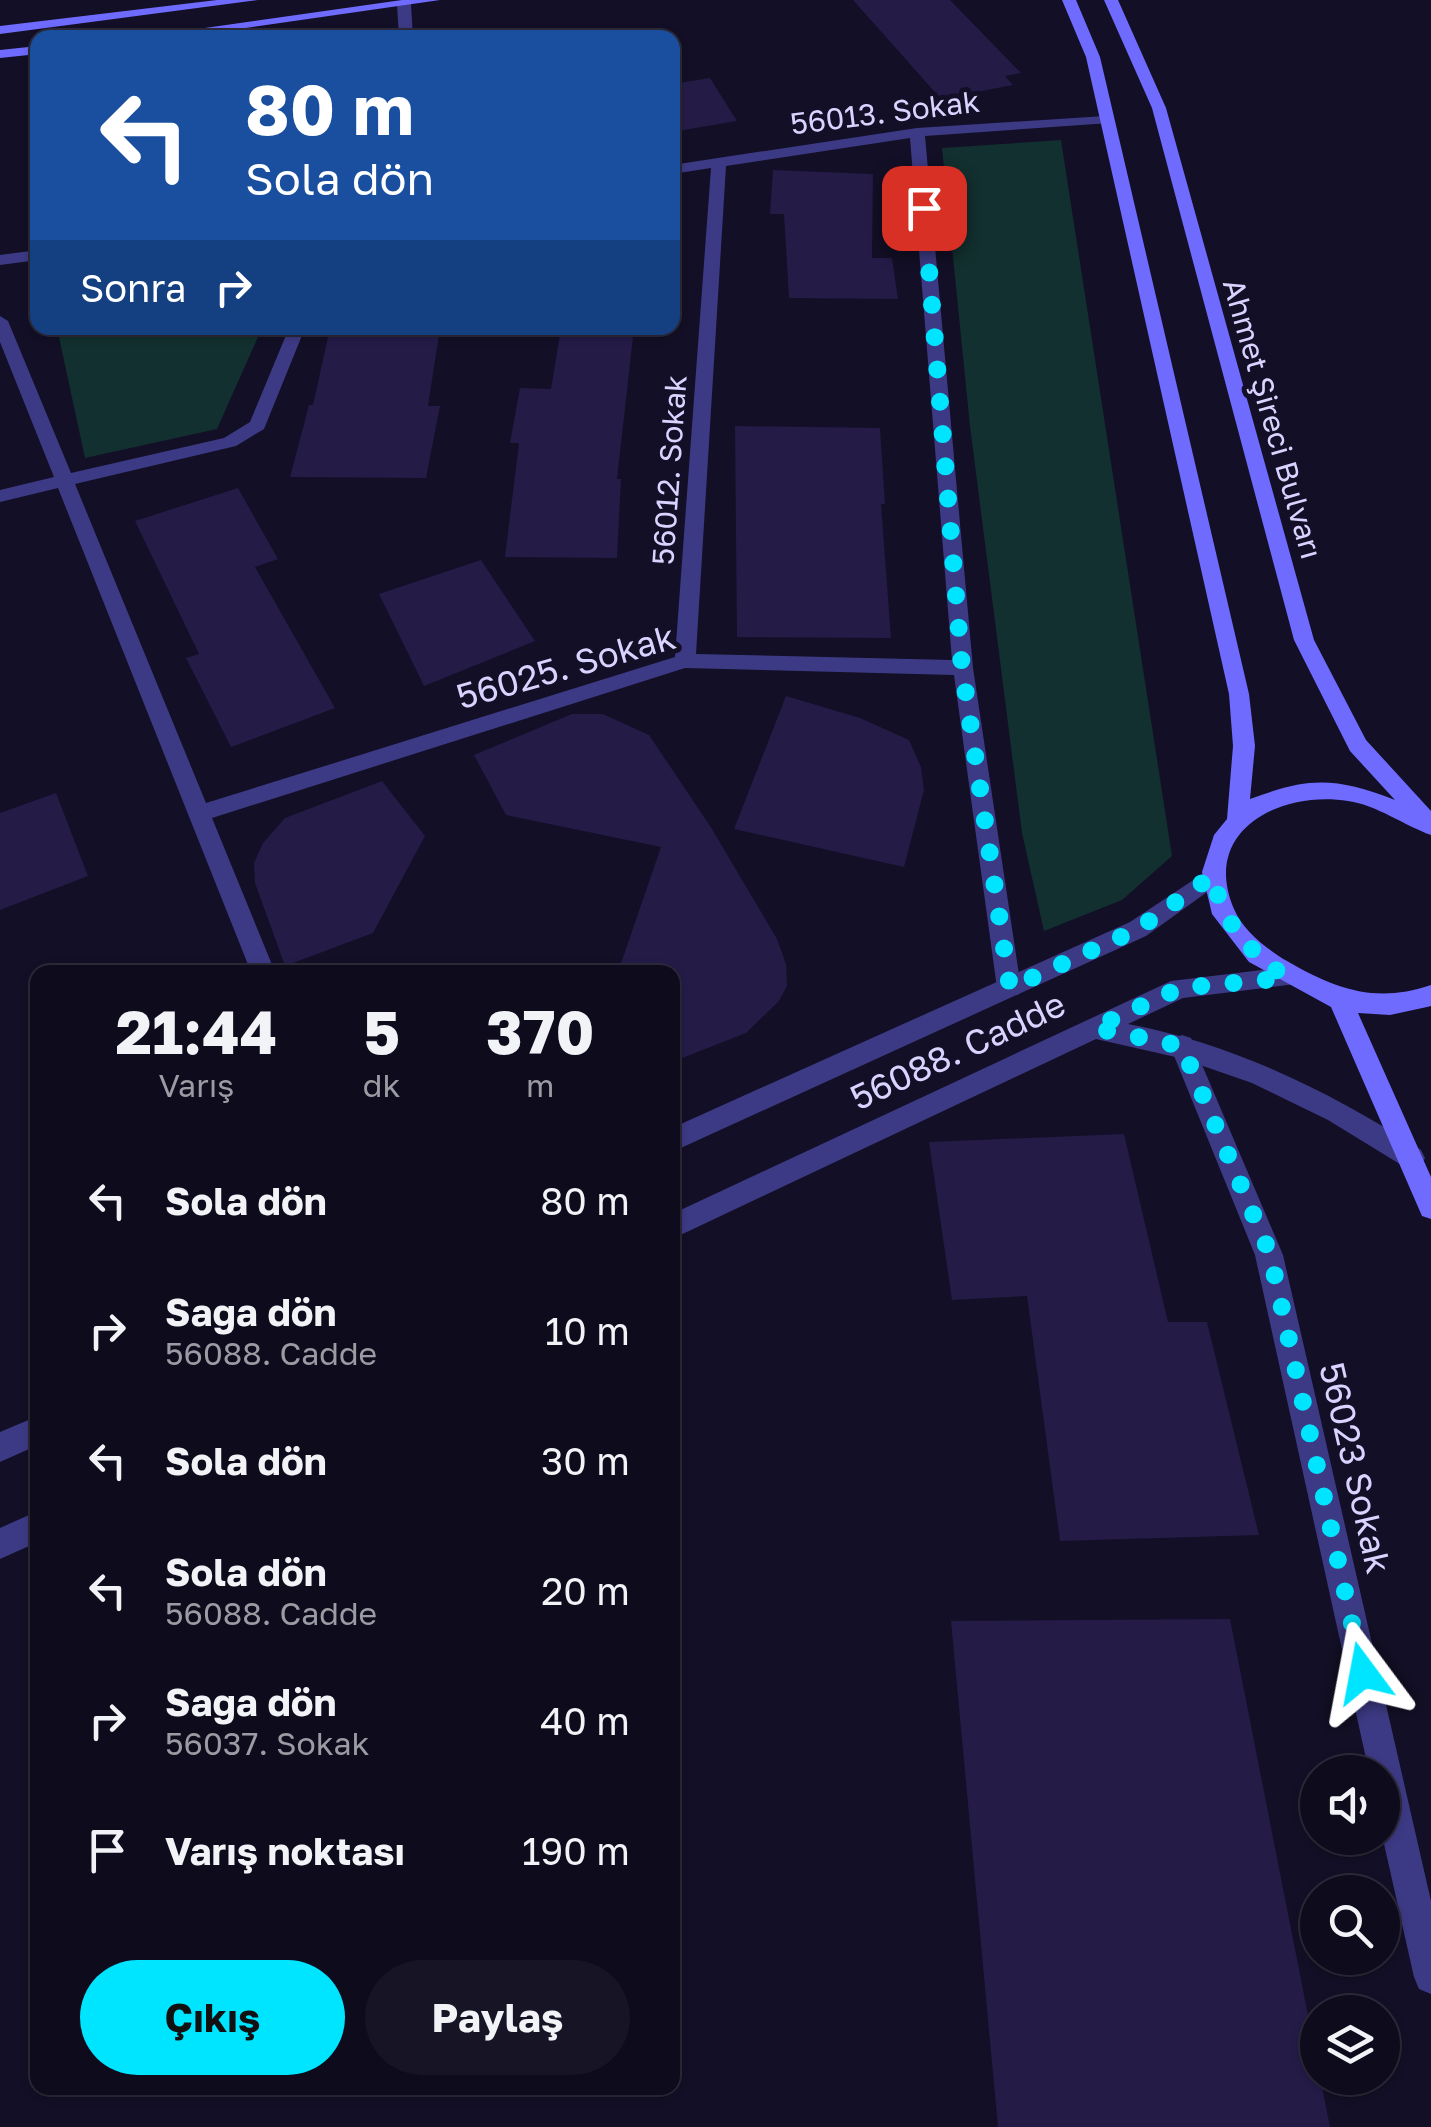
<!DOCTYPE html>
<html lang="tr">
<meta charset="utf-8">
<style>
body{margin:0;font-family:"Golos Text",sans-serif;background:#171425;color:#f1f3f6;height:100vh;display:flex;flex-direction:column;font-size:38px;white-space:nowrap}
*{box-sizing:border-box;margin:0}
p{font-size:32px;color:#9b9ba3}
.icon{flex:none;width:55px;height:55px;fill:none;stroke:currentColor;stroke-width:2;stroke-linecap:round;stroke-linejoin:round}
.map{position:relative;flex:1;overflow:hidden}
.side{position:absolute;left:30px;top:965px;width:650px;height:1130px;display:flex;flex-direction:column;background:#0e0b1c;border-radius:20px;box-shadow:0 2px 8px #0004,0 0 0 2px #2e2b3b}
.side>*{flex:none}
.guide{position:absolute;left:30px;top:30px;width:650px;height:305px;border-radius:20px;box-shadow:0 2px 8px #0004,0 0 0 2px #2e2b3b;background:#1a4fa0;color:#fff;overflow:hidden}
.fabs{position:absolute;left:1300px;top:1755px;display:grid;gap:20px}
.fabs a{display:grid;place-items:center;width:100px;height:100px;border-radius:50%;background:#0e0b1c;box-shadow:0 2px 8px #0004,0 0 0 2px #2e2b3b;font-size:50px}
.pin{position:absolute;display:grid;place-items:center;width:85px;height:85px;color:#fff;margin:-42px;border-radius:20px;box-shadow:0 5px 15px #0006}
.me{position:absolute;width:110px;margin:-55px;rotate:347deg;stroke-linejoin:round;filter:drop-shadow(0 0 8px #0008)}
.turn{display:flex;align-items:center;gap:35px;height:210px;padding:0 50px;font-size:45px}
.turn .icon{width:130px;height:130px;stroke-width:2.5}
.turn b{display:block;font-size:70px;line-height:85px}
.then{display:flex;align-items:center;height:95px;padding:0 50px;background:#0003;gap:20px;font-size:38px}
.eta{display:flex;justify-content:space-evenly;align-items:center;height:170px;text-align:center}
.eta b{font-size:60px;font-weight:700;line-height:70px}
.button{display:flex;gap:20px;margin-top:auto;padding:20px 50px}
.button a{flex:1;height:115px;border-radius:60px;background:#00e5ff;color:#111;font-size:40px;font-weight:700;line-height:115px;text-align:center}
.button a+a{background:#171425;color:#f1f3f6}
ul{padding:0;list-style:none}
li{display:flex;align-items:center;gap:30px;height:130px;padding:0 50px}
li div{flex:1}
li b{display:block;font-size:38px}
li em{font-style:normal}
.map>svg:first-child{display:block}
</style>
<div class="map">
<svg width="1431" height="2127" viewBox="0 0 1431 2127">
<rect width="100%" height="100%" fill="#130f26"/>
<path fill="#12302f" d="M1061,140L1172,856L1122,900L1044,931L1022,833L970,426L942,148Z
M57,328H262L217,429L85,458Z"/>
<path fill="#241b47" d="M853,0H950L1021,73L1005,76L1013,85L941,99Z
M710,78L737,121L672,132V84Z
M773,170L873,174L872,258H892L898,299L789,298L784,214H770Z
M330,328H440L428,406H440L426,478L290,477L309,405H313Z
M561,328H634L617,479H621L617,558L505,557L519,443H510L520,388L551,389Z
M735,426L880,428L885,504H881L891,638L737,637Z
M238,488L278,559L255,567L335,708L231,747L186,658L199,654L135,521Z
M481,560L535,641L424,686L379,594Z
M786,696L860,718L909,740L921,767L924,790L904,867L734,829Z
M572,714H603L649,735L712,829L777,939L786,964L787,986L779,1001L746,1033L672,1062V972H618L661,847L506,815L474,755Z
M382,781L425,836L373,933L285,966L255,883L254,863L263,843L285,818Z
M56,793L88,876L0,910V813Z
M1124,1134L1168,1322H1207L1259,1535L1060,1541L1027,1296L952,1300L929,1142Z
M1230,1619L1330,2127H998L951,1621Z"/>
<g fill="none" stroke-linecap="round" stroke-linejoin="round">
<path fill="#3d3a85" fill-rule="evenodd" d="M404,0L411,4L413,38H399L397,4Z
M1105,116L1110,117V123L925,136L973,668L1021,988L1018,995H1000L997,988L954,675L685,668L212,818L275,972H251L58,488L0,502V490L54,477L0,342V316L8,321L71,473L224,438L250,422L289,328H305L264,429L236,446L75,484L206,803L675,657L711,168L672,174V165L917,128ZM910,138L952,660L696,654L726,166Z
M38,250V260L0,265V255Z
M1182,1035L1191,1038L1194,1046L1283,1255L1431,1901V1994L1419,1989L1414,1977L1382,1835V1772H1369L1255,1255L1170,1046L1173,1038Z"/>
<path fill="#3d3a85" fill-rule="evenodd" d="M1213,867L1221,870L1224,876L1221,882L1146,936L672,1152V1128L1130,922Z
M1286,967L1295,970L1298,977L1295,984L1183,998L1128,1024C1234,1044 1331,1092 1421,1150L1425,1158L1421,1166L1412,1170L1403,1166L1328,1120L1252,1083L1180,1058L1096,1039L672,1239V1214L1171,981Z
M38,1416V1445L0,1462V1432Z
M38,1511V1542L0,1559V1528Z"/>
<path fill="#6f6bff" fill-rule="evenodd" d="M217,0H258L0,34V26Z
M402,0H440L177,38H134Z
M1062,0H1076L1100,57L1249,694L1255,746L1250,799C1309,777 1335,777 1395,800L1350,751L1294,640L1152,108L1104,0H1118L1166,108L1314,640L1366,740L1431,811V835C1405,826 1377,805 1348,801C1281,790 1200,830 1234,909C1243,931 1268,950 1287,961C1335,989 1376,1004 1431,985V1006L1427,1007L1390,1015L1358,1013L1431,1177V1219L1422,1216L1331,1007L1249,962L1212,914L1202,872L1214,835L1227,819L1233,746L1229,694L1086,57Z
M38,46V54L0,58V50Z"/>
</g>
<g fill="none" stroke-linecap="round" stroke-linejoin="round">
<path stroke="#00e5ff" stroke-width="18" stroke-dasharray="0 32.4" d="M924,208L962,668L1010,988L1138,929L1212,876C1226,927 1245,946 1286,978L1180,988L1094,1028L1182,1046L1270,1254L1363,1673"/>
</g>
<g text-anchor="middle" stroke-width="10" stroke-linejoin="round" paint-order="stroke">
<g font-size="30" fill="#d9d4ff" stroke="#130f26">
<text transform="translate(885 113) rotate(-7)" y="10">56013. Sokak</text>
<text transform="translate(1272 419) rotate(74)" y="10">Ahmet Şireci Bulvarı</text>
<text transform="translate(670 470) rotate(-86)" y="10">56012. Sokak</text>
</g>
<g font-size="35" fill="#d9d4ff" stroke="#130f26">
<text transform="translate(566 667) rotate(-16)" y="12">56025. Sokak</text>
<text transform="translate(958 1051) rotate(-25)" y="12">56088. Cadde</text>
<text transform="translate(1355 1468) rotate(77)" y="12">56023 Sokak</text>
</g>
</g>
</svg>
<div class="fabs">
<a><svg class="icon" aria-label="sound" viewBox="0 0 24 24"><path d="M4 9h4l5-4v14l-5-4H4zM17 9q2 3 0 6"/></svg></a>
<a><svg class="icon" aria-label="search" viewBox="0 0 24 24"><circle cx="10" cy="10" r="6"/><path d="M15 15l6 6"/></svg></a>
<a><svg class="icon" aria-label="layers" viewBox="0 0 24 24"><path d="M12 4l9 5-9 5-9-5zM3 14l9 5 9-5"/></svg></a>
</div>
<div class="pin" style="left:924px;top:208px;background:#d93025"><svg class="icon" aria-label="arrive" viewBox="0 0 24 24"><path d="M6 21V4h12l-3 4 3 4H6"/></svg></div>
<svg class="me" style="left:1363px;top:1673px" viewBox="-20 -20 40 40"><path d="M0-17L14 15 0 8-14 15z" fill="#00e5ff" stroke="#fff" stroke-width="4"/></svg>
<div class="guide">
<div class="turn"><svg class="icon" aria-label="left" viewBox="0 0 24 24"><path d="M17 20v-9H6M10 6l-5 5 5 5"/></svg><div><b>80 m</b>Sola dön</div></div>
<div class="then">Sonra<svg class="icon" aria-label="right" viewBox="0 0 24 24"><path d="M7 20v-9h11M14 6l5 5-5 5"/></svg></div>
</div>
<section class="side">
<div class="eta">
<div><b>21:44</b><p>Varış</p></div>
<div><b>5</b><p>dk</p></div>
<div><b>370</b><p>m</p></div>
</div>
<ul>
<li><svg class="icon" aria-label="left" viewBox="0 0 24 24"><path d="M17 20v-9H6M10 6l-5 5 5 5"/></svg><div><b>Sola dön</b></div><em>80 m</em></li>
<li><svg class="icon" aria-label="right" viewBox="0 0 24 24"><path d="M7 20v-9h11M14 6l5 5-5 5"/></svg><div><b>Sağa dön</b><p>56088. Cadde</p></div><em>10 m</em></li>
<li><svg class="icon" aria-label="left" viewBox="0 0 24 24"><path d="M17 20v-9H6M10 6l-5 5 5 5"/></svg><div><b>Sola dön</b></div><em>30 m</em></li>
<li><svg class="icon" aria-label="left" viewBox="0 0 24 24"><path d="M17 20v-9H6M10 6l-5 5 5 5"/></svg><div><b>Sola dön</b><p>56088. Cadde</p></div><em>20 m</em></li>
<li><svg class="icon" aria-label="right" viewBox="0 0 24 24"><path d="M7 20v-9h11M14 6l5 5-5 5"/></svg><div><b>Sağa dön</b><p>56037. Sokak</p></div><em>40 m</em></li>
<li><svg class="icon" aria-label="arrive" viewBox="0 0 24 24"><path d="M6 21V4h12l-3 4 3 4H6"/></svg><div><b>Varış noktası</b></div><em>190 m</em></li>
</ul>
<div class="button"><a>Çıkış</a><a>Paylaş</a></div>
</section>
</div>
